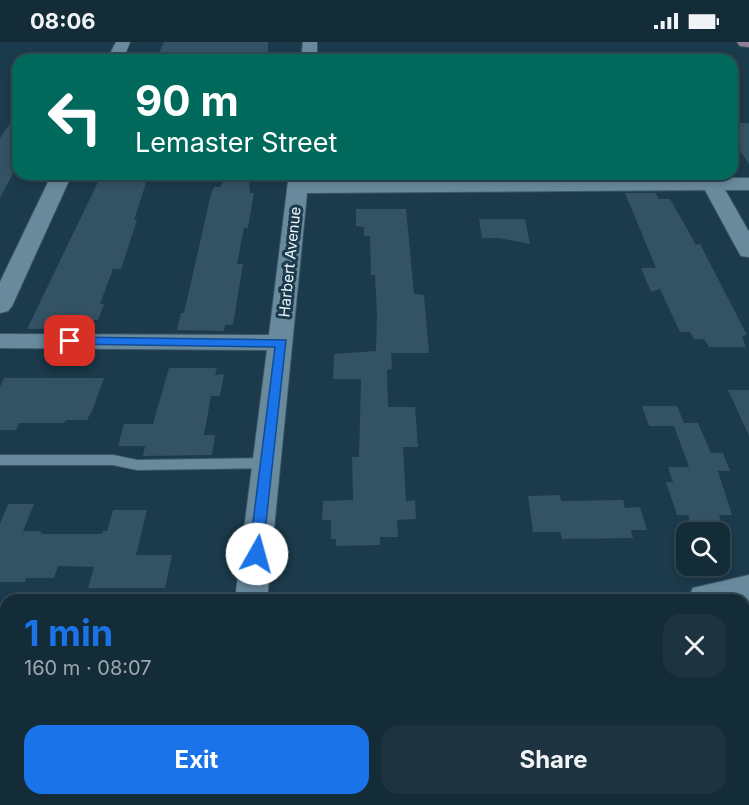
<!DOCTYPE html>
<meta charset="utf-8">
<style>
body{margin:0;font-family:Inter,sans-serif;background:#1d3440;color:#f1f3f6;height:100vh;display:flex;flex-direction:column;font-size:22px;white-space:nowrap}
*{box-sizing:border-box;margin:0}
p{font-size:20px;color:#9da7ae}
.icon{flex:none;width:33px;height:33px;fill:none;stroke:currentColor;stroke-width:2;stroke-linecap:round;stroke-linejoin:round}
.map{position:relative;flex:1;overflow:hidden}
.details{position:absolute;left:0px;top:552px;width:750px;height:212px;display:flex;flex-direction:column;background:#142c38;border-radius:18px 18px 0 0;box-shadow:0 3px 9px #0003,0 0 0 2px #334853}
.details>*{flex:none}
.banner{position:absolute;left:12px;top:12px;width:726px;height:126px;border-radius:18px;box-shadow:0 3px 9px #0003,0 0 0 2px #334853;background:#00695c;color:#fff;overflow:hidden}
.fabs{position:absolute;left:676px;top:480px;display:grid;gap:12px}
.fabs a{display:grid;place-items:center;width:54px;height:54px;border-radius:12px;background:#142c38;box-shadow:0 3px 9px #0003,0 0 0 2px #334853;font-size:30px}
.pin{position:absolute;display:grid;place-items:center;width:51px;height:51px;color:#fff;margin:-26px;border-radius:12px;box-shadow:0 3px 9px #0006}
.me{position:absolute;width:66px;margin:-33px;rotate:7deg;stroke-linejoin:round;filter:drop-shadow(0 0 4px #0008)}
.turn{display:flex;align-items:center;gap:21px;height:126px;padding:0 24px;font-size:27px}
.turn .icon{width:78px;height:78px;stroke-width:2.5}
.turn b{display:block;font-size:42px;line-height:51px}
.round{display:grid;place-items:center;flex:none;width:63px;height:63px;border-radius:18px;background:#1d3440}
.headline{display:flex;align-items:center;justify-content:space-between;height:102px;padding:0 24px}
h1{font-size:36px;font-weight:700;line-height:45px;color:#1a73e8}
.cta{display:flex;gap:12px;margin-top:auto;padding:12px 24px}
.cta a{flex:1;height:69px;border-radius:18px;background:#1a73e8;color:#fff;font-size:24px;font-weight:700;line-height:69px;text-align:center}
.cta a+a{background:#1d3440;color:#f1f3f6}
.status{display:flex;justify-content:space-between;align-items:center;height:42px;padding:0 30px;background:#142c38;direction:ltr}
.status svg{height:16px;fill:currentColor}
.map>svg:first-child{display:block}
</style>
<div class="status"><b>08:06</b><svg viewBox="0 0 49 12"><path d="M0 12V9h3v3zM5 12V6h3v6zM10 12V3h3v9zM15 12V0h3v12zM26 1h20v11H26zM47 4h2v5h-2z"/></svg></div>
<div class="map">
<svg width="749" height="763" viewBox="0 0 749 763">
<rect width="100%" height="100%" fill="#1b3a4b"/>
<path fill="#335264" d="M164,0H268V16L156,17Z
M18,70V122L0,156V96Z
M732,81H749V122L732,97Z
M99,138H147L134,178H137L121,227H113L100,262H104L98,278H83L81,286L27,287Z
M223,140H249L250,151H254L248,186H244L237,222H243L233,283H225L224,289L177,288L181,271H184L211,152L214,145H220Z
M625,151H655L659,157H670L696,203L700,202L747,293L742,294L746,305H709L704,297H694L690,290H680L660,247L651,250L641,226H656Z
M356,167H406L414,252L424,253L429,311H391L392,327L387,328L388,365H415L418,405H403L406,459L415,458L416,477L397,478L398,495H380V503L336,504V497H331V478H322L323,459L353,458L352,415H359L361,337H333L334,312L376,309L377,272L375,233H371L370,194H364V185L356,184Z
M479,177H525L530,202L499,196H482Z
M169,326H217L215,333L224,332L220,354H211L204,393H215L212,413L143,414L145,404H118L124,382H153Z
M4,336H104L93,367L87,378H66L64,381H19L16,388H0V345Z
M728,348H749V394Z
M642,364H677L684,381H698L711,411H723L730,429H718L732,473H719L721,478L690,479L688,473H677L666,440H673L668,425H689L674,384H649Z
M560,453L561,459L623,458L625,466L640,465L647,488H631L633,496L562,497L560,490H533L528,454Z
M8,462H34L23,489H37L42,490L41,492H102L103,489H107L113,468H147L136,513H172L165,546H88L94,525L58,524L54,536H26L25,540H0V482Z"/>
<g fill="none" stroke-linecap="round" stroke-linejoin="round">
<defs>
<path id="service" d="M0,413H113L137,418L267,416L272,417L274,421L272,425L267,426L137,428L113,423H0Z"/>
<path id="minor" d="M116,0H130L123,18H107Z
M303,0H317V18H301Z
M52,132H72L12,264L8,269L0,271V240Z
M289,132H309L308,139L699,137L696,132H716L718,136H749V148H725L749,190V215L741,214L738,209L705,148L307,151L267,558H235L267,308L0,306V292L269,293Z
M201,758H241L240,763H200Z"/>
<path id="tertiary" d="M749,533V565L744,566V558H687L693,546Z
M749,579V615L744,616V580Z
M0,634H6V674H0Z
M0,677H6V719H0Z"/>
<path id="secondary" d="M737,0H749V5L740,4Z"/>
</defs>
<use href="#service" stroke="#3e5965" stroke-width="2"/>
<use href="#minor" stroke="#3e5965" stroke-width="2"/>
<use href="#tertiary" stroke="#3e5965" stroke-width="2"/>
<use href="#secondary" stroke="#3e5965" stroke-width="2"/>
<use href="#service" fill="#698a9d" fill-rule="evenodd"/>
<use href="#minor" fill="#698a9d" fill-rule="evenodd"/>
<use href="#tertiary" fill="#698a9d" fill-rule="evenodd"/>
<use href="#secondary" fill="#927f95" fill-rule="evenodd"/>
</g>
<path fill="#1a73e8" stroke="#114b97" stroke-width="1.5" d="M70,295L286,298L262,517L257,519L249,512L275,305L66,302V296Z"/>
<g text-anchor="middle" stroke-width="6" stroke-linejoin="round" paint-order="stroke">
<g font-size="15" fill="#ecf7fd" stroke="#1b3a4b">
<text transform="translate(290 220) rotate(-84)" y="5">Harbert Avenue</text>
</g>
</g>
</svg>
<div class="fabs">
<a><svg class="icon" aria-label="search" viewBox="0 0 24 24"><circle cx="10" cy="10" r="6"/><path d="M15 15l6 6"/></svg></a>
</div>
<div class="pin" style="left:70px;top:299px;background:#d93025"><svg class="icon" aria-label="arrive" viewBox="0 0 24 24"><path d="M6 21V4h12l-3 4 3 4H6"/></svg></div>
<svg class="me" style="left:257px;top:512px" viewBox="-20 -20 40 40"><circle r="19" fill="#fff"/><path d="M0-13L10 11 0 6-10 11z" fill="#1a73e8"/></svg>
<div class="banner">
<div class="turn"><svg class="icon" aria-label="left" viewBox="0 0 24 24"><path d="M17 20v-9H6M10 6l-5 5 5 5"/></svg><div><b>90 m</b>Lemaster Street</div></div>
</div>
<section class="details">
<div class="headline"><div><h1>1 min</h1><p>160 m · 08:07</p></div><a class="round"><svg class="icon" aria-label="close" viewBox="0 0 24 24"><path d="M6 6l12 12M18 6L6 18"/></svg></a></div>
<div class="cta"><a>Exit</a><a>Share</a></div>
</section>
</div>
